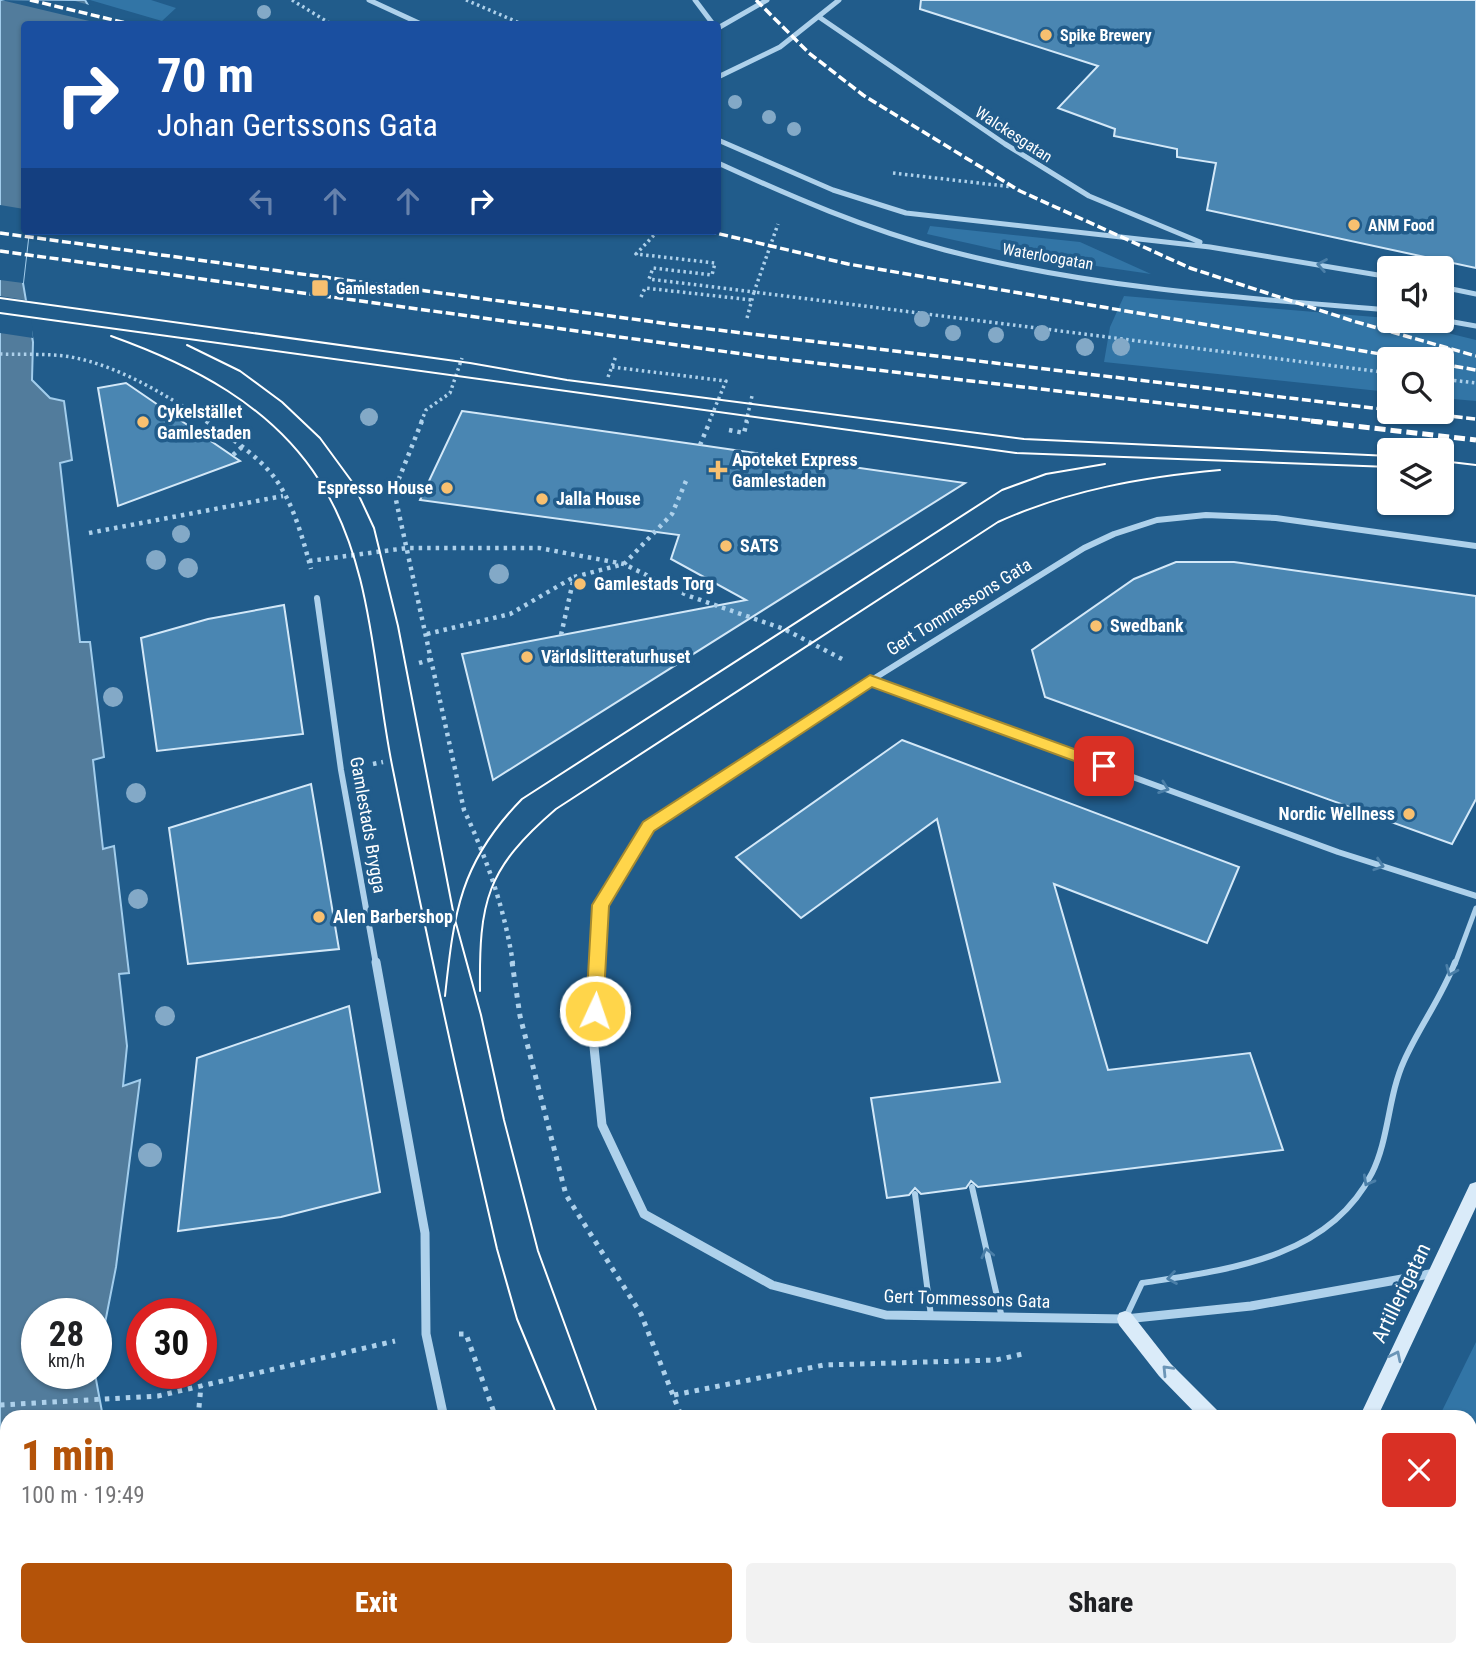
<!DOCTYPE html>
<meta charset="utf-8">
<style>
body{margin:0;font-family:"Roboto Condensed",sans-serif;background:#f2f2f2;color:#202124;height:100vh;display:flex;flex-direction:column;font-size:26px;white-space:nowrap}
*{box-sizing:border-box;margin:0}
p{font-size:23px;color:#757577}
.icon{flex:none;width:38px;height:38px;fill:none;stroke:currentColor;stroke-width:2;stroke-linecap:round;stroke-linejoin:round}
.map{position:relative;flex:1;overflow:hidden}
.drawer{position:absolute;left:0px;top:1410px;width:1477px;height:247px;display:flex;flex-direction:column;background:#fff;border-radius:21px 21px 0 0;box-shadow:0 2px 5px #0004}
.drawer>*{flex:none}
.guide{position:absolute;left:21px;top:21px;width:700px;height:214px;border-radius:7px;box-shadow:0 2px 5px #0004;background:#1a4fa0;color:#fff;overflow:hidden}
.controls{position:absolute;left:1377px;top:256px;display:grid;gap:14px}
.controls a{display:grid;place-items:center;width:77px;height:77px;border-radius:7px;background:#fff;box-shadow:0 2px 5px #0004;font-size:35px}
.speed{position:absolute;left:21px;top:1298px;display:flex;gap:14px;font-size:35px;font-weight:700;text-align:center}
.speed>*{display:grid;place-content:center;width:91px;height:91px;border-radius:50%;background:#fff;box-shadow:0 2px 5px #0004;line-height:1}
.speed small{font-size:18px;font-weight:400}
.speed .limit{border:10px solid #d22;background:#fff;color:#111}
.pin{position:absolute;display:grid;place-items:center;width:60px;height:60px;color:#fff;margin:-30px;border-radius:14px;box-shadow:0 4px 10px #0006}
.me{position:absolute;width:77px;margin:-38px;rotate:3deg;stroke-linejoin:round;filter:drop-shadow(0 0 5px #0008)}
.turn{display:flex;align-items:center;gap:24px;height:147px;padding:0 21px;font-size:32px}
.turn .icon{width:91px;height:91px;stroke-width:2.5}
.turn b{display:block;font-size:49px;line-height:60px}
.lanes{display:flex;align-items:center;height:66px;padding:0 21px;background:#0003;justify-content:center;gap:35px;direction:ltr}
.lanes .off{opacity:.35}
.round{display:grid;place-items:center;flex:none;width:74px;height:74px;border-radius:7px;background:#f2f2f2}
.summary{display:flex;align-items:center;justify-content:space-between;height:119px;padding:0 21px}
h1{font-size:42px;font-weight:800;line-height:52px;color:#b45309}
.primary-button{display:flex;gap:14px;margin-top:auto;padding:14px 21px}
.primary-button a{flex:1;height:80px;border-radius:7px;background:#b45309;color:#fff;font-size:28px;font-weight:800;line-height:80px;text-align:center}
.primary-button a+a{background:#f2f2f2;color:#202124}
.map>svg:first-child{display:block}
</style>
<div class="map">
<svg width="1476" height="1657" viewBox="0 0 1476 1657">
<rect width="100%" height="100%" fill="#215c8b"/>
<path fill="#3275a6" d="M90,0H151L176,8L162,21Z
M930,226L1080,242L1151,274L1021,255L927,234Z
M1124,296L1387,318L1476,340V401L1442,398V359H1390L1389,392L1104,362L1110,327Z
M1476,1342V1657H1354V1650H1470V1418L1439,1417Z"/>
<path fill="#527c9c" stroke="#a2cdec" stroke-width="2" d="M0,0H85L99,24H24V231H29L23,283L33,342L32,380L50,398L64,401L72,460L60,463L80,642H90L104,757L93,760L103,849L114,846L129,973L119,974L127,1046L123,1086L140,1080L116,1267L96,1369V1314H37V1374H95L103,1417L7,1418V1650H96V1657H0Z"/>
<path fill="#215c8b" d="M1,0L75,1L93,6L102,24Z
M0,205L24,209V231H29L23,283L0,280Z
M0,296L30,301L33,338L0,333Z"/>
<path fill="#4a86b2" stroke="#d3e8f8" stroke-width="2" d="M921,0H1476V268L1207,210L1216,163L1177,157V149L1114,136L1115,129L1058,108L1098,66L920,9Z
M126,383L240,461L118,506L98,388Z
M462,411L700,445L965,483L493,780L462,654L746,600L671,559L679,535L420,500Z
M1176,562H1234L1476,596V799L1452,844L1045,697L1032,650L1134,579Z
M284,605L303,734L157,751L141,638L208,619Z
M902,740L1239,867L1207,943L1054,884L1108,1070L1250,1053L1283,1150L978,1187L971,1181L966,1188L921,1194L915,1188L909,1195L887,1198L871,1098L1000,1082L937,819L801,918L736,857Z
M311,784L339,949L188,964L169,828Z
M349,1006L380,1192L281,1217L178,1231L197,1058Z"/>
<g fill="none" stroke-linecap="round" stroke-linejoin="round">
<path stroke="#aed1eb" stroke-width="3.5" stroke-dasharray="2.5 3.5" stroke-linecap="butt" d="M292,0L331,24
M466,0L522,24
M893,173L1013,187
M658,231L636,254L715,263L712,275L653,268L649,279L754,292L778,224
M641,297L645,288L752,300
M747,318L754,292L1390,373
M0,354C23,355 48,353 71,357C120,366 167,396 208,422
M612,367L726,381L709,422
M608,377L616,356
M1442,379L1476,383
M421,422L426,410L450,393L462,358
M746,422L752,396"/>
<path stroke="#aed1eb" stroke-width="4.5" stroke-dasharray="3.5 5" stroke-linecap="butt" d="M206,421C229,437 256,454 274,477C293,502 303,539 311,569
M422,421L394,491L464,810C487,859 505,910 513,964
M729,430L744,433L747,421
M700,445L710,421
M233,455L242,447
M686,481L672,514L624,564L689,596L784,629L844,660
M89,533L283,496
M309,561L407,548H539L624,564
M427,634L510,614L574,577
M561,635L574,577L620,565
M419,663L433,659
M373,764L383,762"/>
<path stroke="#aed1eb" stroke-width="5" stroke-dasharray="4.5 6" stroke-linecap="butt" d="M512,962L520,1016L566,1195L641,1314L682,1418
M459,1334H466L496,1418
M674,1395L824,1365L996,1360L1027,1353
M0,1405L158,1396L395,1341
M198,1418L201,1386
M579,1650L581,1657
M757,1650L758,1657
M173,1657L174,1650"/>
<path stroke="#aed1eb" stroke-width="5" d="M1455,964L1476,908"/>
<path stroke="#aed1eb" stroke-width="6" d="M972,1187L1002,1318
M915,1194L931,1316
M1126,1317L1142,1283C1226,1270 1329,1259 1372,1173C1389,1139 1388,1096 1404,1061C1419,1027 1442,997 1455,962"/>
<path stroke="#aed1eb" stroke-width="5" d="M369,0L421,24
M695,0L713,24
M819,17L1005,144L1089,196L1200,242
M718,28L767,0
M718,77L780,47L839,0
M718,140L833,190L906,213L1210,247L1390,277
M718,163C792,197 866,229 945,250C1090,288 1241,298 1390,310
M1442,287L1476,294
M1442,320L1476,326"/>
<path stroke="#aed1eb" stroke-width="6" d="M317,598L341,770L376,964
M870,681L1338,852L1476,896
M597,964L600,905L649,827L870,681L1084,548L1114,534L1157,520L1206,515L1276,518L1476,546"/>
<path stroke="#aed1eb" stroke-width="9" d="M376,962L425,1233L426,1334L444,1418
M597,962L593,1037L602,1125L644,1214L772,1285L886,1315L1125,1319L1251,1306L1435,1273
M511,1650L514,1657"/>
<path fill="#daebf9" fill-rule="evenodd" d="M1476,1182V1207L1377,1418H1359L1470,1184Z
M1125,1311L1131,1313L1171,1364L1219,1412L1222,1418H1200L1159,1376L1119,1325L1117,1319L1119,1313Z
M1292,1650H1311V1657H1291Z"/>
<path stroke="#fff" stroke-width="2" d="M0,298L470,363L567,380L1024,439L1390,456
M0,313L1016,453L1390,467
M111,336C192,365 271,405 319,480C374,565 373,674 393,770C425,930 460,1090 497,1249L517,1319L558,1418
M187,345L240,371L282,402L320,438L353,483L374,528L398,626L454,916L481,1015L504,1120L538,1251L599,1418
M1442,461L1476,465
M480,991C479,901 486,869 556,809L998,522C1069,490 1143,477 1220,470
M445,996C454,912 460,862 522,799L1002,490L1046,474L1105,464
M647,1650L649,1657
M686,1650L689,1657"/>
<path stroke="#fff" stroke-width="3.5" stroke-dasharray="9 3.5" stroke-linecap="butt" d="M30,0L130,24
M756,0L809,53L863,95L1020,191L1190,268L1353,321L1476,356
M707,231L848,264L1410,359
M0,233L684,326L1390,410
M0,251L764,357L1326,422
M1442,364L1476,370
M1404,411L1476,419"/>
<path stroke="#fff" stroke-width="5" stroke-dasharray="11 5" stroke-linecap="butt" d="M1311,421L1476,440"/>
</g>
<g fill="#83a9c7">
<circle cx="264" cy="12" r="7"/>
<circle cx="735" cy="102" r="7"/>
<circle cx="769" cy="117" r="7"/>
<circle cx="794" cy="129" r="7"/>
<circle cx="922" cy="319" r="8"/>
<circle cx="953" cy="333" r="8"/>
<circle cx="1042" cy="333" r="8"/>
<circle cx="996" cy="335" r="8"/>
<circle cx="1085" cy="347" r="9"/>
<circle cx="1121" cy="347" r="9"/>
<circle cx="369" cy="417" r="9"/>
<circle cx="181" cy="534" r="9"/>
<circle cx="156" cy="560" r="10"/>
<circle cx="188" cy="568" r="10"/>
<circle cx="499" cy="574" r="10"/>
<circle cx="113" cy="697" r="10"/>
<circle cx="136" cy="793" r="10"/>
<circle cx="138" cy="899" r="10"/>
<circle cx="165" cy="1016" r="10"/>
<circle cx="150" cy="1155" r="12"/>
</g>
<defs><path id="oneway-chevron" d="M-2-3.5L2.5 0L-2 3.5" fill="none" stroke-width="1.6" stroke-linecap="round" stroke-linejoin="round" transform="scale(1.75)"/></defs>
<g stroke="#4b7fa8">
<use href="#oneway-chevron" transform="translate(1322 265) rotate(-170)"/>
<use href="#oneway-chevron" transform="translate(1164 788) rotate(20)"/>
<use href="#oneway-chevron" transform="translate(1379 865) rotate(18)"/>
<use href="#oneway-chevron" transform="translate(1451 971) rotate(113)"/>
<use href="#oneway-chevron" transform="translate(1368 1181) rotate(119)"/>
<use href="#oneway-chevron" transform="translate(987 1253) rotate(-103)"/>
<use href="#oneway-chevron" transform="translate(1172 1278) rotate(171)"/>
</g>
<g stroke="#6b95b7">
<use href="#oneway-chevron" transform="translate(1396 1356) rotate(-64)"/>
<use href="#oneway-chevron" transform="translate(1167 1370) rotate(-134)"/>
</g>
<path fill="#ffd54a" stroke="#a68a30" stroke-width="2" d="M870,675L1110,762L1112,766L1110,770H1099L872,687L654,831L609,906L603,1011L601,1016L595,1018L589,1016L586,1011L592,905L643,822Z"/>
<g fill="#f8c070" stroke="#215c8b" stroke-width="2.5">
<circle cx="1046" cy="35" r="7"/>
<circle cx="1354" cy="225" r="7"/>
<rect x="311" y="279" width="18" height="18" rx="3.5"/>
<circle cx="143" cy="422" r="7"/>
<path d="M714.5 459.5h7v7h7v7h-7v7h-7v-7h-7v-7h7z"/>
<circle cx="447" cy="488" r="7"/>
<circle cx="542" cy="499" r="7"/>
<circle cx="726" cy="546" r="7"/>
<circle cx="580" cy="584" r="7"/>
<circle cx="1096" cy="626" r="7"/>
<circle cx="527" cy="657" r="7"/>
<circle cx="1409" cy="814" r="7"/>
<circle cx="319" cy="917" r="7"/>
</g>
<g text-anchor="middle" stroke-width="7" stroke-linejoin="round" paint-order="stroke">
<g font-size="16" font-weight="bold" fill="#fff" stroke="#215c8b" text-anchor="start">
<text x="1060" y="41">Spike Brewery</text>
<text x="1368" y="231">ANM Food</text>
<text x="336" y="294">Gamlestaden</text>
</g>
<g font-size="16" fill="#fff" stroke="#215c8b">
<text transform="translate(1014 134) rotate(33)" y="6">Walckesgatan</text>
<text transform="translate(1048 256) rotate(10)" y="6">Waterloogatan</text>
</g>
<g font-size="18" font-weight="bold" fill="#fff" stroke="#215c8b" text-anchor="start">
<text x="157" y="418">Cykelstället<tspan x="157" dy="21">Gamlestaden</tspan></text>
<text x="732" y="466">Apoteket Express<tspan x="732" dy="21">Gamlestaden</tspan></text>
<text x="433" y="494" text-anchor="end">Espresso House</text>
<text x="556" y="505">Jalla House</text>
<text x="740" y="552">SATS</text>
<text x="594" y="590">Gamlestads Torg</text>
<text x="1110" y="632">Swedbank</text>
<text x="541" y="663">Världslitteraturhuset</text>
<text x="1395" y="820" text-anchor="end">Nordic Wellness</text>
<text x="333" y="923">Alen Barbershop</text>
</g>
<g font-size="18" fill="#fff" stroke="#215c8b">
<text transform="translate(959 607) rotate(-32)" y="6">Gert Tommessons Gata</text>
<text transform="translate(368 825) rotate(80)" y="6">Gamlestads Brygga</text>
<text transform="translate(967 1299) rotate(2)" y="6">Gert Tommessons Gata</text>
</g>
<g font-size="21" fill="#fff" stroke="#215c8b">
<text transform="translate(1401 1293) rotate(-64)" y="7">Artillerigatan</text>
</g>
</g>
</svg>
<div class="controls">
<a><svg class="icon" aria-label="sound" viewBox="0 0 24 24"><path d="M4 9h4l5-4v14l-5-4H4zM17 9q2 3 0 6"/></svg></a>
<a><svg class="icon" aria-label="search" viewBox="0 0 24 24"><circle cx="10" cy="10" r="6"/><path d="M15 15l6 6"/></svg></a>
<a><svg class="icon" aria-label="layers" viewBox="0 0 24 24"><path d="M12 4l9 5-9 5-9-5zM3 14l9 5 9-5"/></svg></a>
</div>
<div class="speed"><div>28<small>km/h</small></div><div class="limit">30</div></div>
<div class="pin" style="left:1104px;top:766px;background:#d93025"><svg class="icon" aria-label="arrive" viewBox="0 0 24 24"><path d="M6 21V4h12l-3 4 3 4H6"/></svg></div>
<svg class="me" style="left:595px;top:1011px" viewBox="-20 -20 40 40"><circle r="17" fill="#ffd54a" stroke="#fff" stroke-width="3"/><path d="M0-11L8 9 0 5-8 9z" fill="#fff"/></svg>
<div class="guide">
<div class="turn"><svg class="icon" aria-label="right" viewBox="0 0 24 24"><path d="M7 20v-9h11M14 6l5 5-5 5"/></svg><div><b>70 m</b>Johan Gertssons Gata</div></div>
<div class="lanes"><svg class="icon off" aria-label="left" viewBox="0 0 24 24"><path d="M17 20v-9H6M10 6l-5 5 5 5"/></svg><svg class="icon off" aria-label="ahead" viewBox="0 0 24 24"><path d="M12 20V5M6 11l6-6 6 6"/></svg><svg class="icon off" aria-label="ahead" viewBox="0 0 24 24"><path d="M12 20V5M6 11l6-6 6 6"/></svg><svg class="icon" aria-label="right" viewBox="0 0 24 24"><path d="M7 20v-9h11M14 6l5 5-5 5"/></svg></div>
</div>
<section class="drawer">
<div class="summary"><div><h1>1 min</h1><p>100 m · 19:49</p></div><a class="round" style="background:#d93025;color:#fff"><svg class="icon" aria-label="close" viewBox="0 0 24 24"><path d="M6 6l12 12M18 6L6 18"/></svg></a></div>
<div class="primary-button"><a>Exit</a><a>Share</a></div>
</section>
</div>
